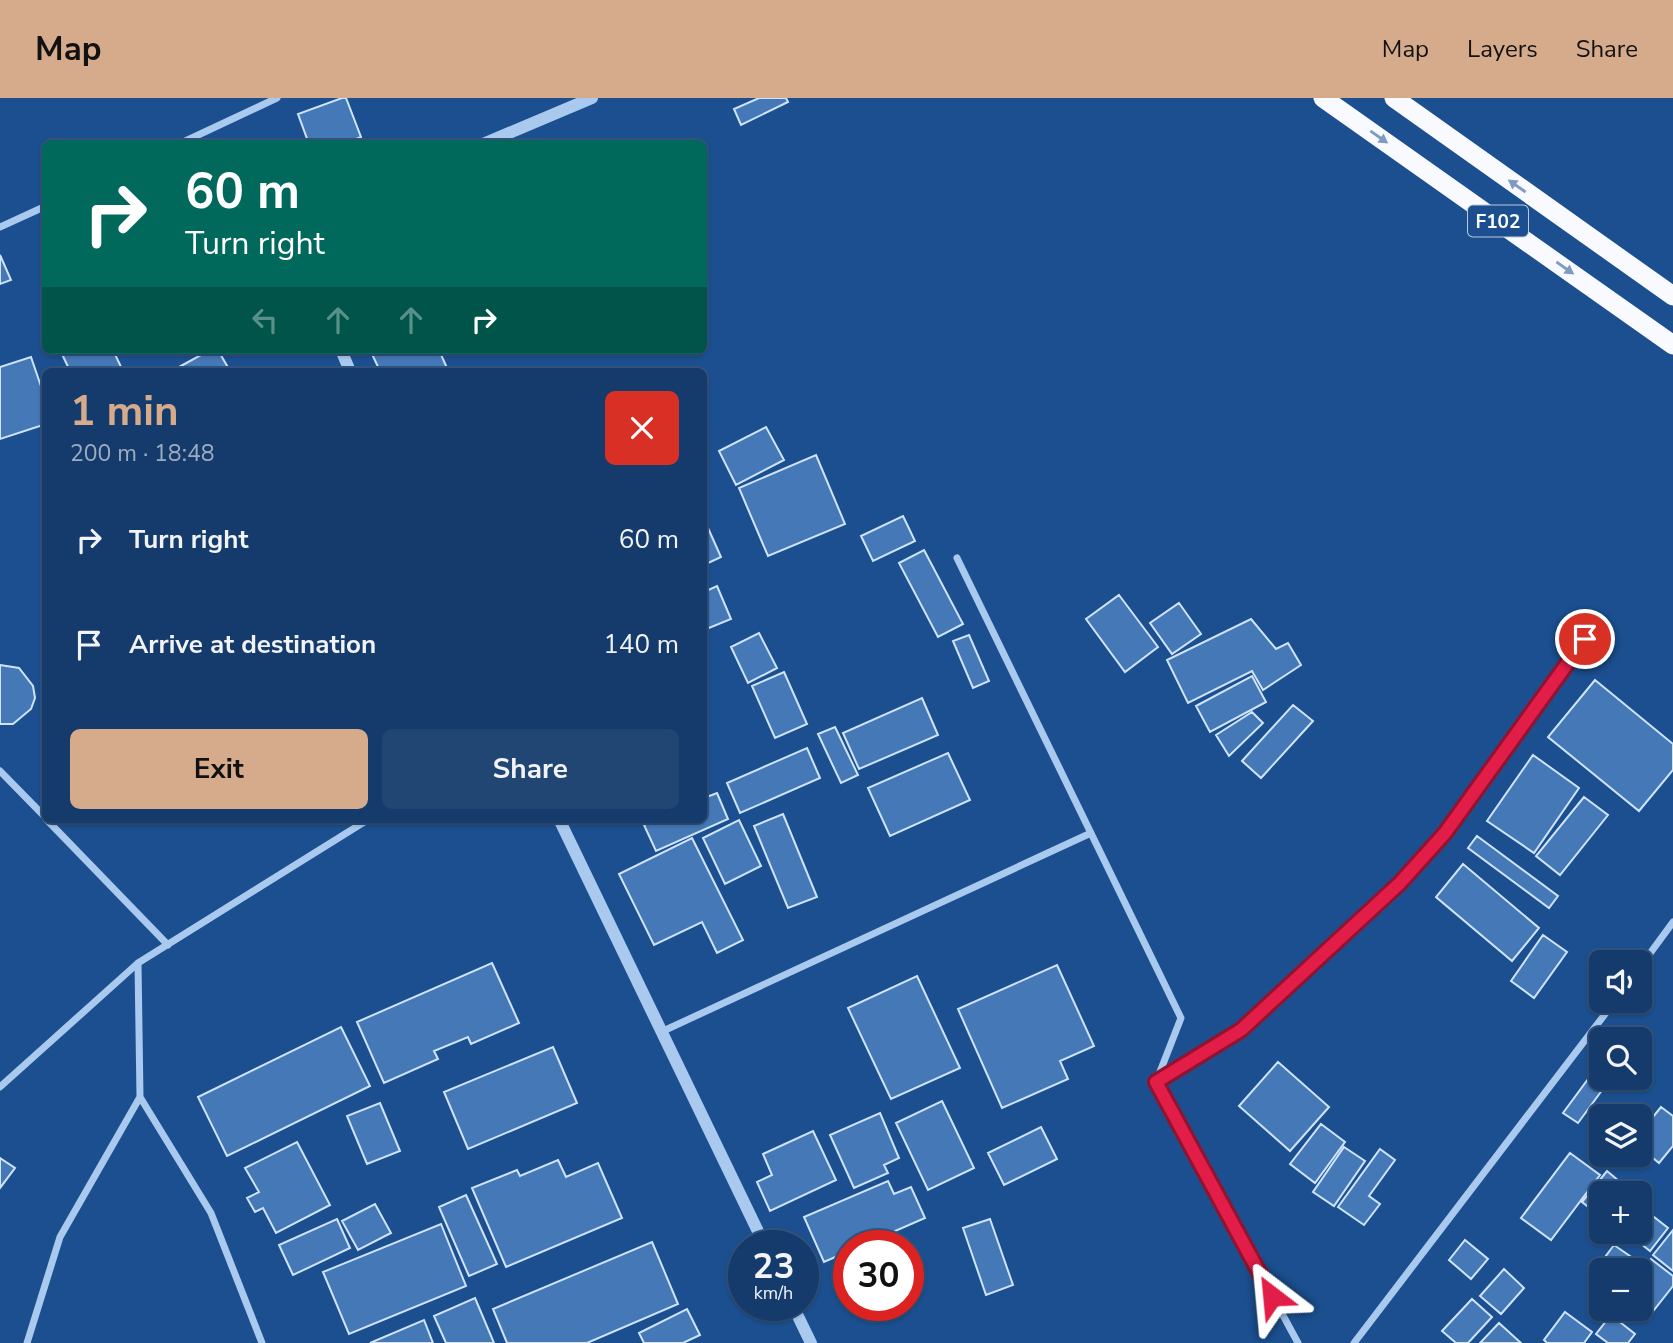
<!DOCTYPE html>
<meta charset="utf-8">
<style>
body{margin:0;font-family:"Nunito Sans",sans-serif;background:#214673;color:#f1f3f6;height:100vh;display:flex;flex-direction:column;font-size:26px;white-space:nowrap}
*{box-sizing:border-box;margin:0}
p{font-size:23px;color:#9dadc1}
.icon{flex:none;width:38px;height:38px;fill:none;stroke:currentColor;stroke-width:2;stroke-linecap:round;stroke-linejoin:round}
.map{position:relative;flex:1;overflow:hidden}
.panel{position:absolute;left:42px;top:270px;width:665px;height:455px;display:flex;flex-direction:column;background:#143b6b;border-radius:10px;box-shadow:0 2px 5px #0004,0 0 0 2px #33557e}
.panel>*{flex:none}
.hud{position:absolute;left:42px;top:42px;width:665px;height:214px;border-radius:10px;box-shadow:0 2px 5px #0004,0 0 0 2px #33557e;background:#00695c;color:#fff;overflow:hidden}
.controls{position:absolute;left:1589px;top:852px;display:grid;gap:14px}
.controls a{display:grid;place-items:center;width:63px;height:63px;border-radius:10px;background:#143b6b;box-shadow:0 2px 5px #0004,0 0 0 2px #33557e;font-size:35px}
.speed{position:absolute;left:728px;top:1132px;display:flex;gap:14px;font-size:35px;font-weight:700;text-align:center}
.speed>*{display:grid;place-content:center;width:91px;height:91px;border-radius:50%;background:#143b6b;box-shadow:0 2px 5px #0004,0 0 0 2px #33557e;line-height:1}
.speed small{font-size:18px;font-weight:400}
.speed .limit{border:10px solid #d22;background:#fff;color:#111}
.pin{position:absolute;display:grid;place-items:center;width:60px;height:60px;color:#fff;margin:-30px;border:4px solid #fff;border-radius:50%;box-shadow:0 2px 7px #0007}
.me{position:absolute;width:77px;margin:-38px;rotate:331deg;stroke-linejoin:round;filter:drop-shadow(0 0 5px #0008)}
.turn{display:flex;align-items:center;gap:24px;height:147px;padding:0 28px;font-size:32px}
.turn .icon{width:91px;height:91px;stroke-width:2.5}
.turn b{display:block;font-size:49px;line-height:60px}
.lanes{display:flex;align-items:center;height:66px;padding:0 28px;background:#0003;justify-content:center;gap:35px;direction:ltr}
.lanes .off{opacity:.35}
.round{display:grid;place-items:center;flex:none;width:74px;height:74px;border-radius:10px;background:#214673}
.summary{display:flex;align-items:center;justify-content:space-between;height:119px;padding:0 28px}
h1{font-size:42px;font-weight:700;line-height:52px;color:#d6ab8b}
.action{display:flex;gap:14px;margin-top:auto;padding:14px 28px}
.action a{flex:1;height:80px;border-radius:10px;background:#d6ab8b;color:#111;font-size:28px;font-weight:700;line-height:80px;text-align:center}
.action a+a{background:#214673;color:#f1f3f6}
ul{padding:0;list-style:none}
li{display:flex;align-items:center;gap:21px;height:105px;padding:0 28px}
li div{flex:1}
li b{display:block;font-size:26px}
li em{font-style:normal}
header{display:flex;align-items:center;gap:42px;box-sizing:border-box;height:98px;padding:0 35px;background:#d6ab8b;color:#111}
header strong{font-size:33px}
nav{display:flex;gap:38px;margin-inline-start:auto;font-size:24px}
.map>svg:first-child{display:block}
</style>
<header>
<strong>Map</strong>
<nav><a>Map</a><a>Layers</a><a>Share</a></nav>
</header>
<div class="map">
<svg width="1673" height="1245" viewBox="0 0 1673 1245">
<rect width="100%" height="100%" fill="#1b4f8f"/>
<path fill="#4478b7" stroke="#cfe3fa" stroke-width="2" d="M342,0H346L361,39L344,46H309L298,16Z
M759,0H786L788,4L741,27L734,11Z
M0,157L11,182L0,186Z
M60,252H113L123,273H70Z
M210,252H218L230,273H181L179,269Z
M370,252H439L447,270L440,273H380Z
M31,259L46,303V326L0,341V269Z
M766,329L784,362L736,387L719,353Z
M816,357L845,426L768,458L739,390Z
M903,418L915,443L873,463L861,438Z
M704,421L721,459L704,467Z
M924,452L963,526L938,539L899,465Z
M717,488L731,521L704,532V494Z
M1119,497L1158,549L1125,574L1086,521Z
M1179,505L1201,536L1172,556L1150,525Z
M1251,521L1276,551L1288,545L1301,567L1263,592L1252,573L1188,605L1167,562Z
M759,535L777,570L748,585L731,549Z
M969,537L989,583L973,590L953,543Z
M0,567L19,570L33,588L35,600L31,611L13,626H0Z
M784,574L807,626L775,640L752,588Z
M1252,578L1266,604L1210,634L1196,608Z
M1595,582L1673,646V672L1639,713L1548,639Z
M922,600L938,637L859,671L843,635Z
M1293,607L1313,623L1261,680L1242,663Z
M1252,614L1263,625L1229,658L1216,637Z
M835,629L858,677L841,685L818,636Z
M807,650L820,680L740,715L727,685Z
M948,655L970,702L890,738L868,690Z
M1533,657L1579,690L1534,755L1487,723Z
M717,695L728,721L656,753L644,727L657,721H704V700Z
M1584,699L1608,717L1560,777L1536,758Z
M783,716L817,799L788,810L754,728Z
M739,722L761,768L725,786L703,740Z
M1477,738L1558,798L1549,810L1468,750Z
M692,740L743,842L717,855L702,824L654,847L619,776Z
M1463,766L1539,830L1512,863L1436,799Z
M1543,837L1567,854L1534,900L1511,883Z
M492,865L519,925L471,946L468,939L434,953L438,961L384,985L357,924Z
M1057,867L1094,948L1060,963L1068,981L1002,1010L958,911Z
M917,878L960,970L891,1001L848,910Z
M341,929L370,988L227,1058L198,999Z
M553,949L577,1005L468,1051L444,994Z
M1278,964L1329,1009L1290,1053L1239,1008Z
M1597,969L1601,972V980H1611L1578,1025L1563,1015Z
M942,1003L974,1070L928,1092L896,1025Z
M380,1005L400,1053L367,1066L347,1018Z
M1661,1009L1673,1018V1048L1659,1065L1640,1049V1035Z
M880,1015L899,1060L884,1067L888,1075L854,1090L830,1037Z
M1321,1026L1345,1044L1315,1085L1290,1066Z
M1041,1029L1057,1061L1004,1087L988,1055Z
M813,1033L836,1082L770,1113L757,1084L772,1077L763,1056Z
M297,1044L330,1107L276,1135L263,1110L255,1114L247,1100L259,1094L245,1070Z
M1344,1049L1365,1063L1334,1108L1313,1094Z
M1380,1051L1395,1062L1369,1098L1380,1106L1364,1127L1338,1109Z
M1570,1055L1600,1077L1551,1142L1521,1120Z
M0,1060L15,1070L0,1090Z
M558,1062L566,1079L598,1065L622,1120L506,1169L472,1090L517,1072L520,1078Z
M1607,1073L1625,1088L1618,1096H1601V1119L1582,1104Z
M888,1083L894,1096L911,1089L925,1120L861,1148H849V1153L824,1164L804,1119Z
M466,1097L497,1166L469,1178L439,1109Z
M375,1106L391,1135L358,1152L342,1123Z
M1640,1108L1668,1130L1650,1153L1626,1134H1640Z
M337,1121L350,1150L293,1177L279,1147Z
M990,1121L1013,1187L986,1197L963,1130Z
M441,1126L466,1188L349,1236L323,1174Z
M1673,1132V1173L1653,1157Z
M1465,1142L1488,1161L1471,1181L1449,1162Z
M652,1144L678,1206L587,1245H507L493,1211Z
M1614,1147L1640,1165L1635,1172H1601V1182L1593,1175Z
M1651,1161L1673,1178V1188L1650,1217L1640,1209V1175Z
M1504,1171L1524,1190L1501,1216L1480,1198Z
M475,1200L494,1245H446L434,1218Z
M1472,1201L1492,1219L1468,1245H1456L1442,1233Z
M687,1211L700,1237L683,1245H644L639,1235Z
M1565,1214L1592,1234L1584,1245H1547L1544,1242Z
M1611,1217L1635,1236L1628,1245H1608L1596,1236Z
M424,1222L433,1245H370Z
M1499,1225L1521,1245H1480Z"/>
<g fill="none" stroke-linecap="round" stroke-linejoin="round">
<path stroke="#a9c9ee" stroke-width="7" d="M179,46L277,0
M0,129L46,108
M957,460L1181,920L1156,984L1298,1245
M0,673L46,720
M46,721L168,847
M138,865L140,999L211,1115L262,1245
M1640,869L1673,824
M661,934L1091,735
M1157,983L1241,932L1400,785L1445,735L1585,541
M0,989L138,865L369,721
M27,1245L60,1139L140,999
M1354,1245L1615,903"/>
<path stroke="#a9c9ee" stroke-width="12" d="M483,46L592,0
M341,252L350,273
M559,721L765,1148
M793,1208L811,1245"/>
<path stroke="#f8faff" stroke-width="19" d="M1323,0L1673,247
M1394,0L1673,198"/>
</g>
<defs><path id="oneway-solid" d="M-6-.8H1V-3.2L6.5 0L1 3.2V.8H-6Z" transform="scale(1.75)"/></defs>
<g fill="#7e9cc1">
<use href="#oneway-solid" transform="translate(1379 39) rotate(35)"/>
<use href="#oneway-solid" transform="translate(1517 88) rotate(-145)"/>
<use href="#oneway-solid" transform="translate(1565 170) rotate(35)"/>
</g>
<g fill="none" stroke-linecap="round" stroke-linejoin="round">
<defs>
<path id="route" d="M1272,1198L1156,984L1241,932L1400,785L1445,735L1585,541"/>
</defs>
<use href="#route" stroke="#92132f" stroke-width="18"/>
<use href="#route" stroke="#e11d48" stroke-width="12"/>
</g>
<g text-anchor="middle" stroke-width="5" stroke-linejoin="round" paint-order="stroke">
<rect fill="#1b4f8f" stroke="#bbcadd" stroke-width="2" x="1468" y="107.5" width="60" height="31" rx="5"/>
<g font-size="19" font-weight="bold" fill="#fff">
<text x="1498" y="130">F102</text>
</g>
</g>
</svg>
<div class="controls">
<a><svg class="icon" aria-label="sound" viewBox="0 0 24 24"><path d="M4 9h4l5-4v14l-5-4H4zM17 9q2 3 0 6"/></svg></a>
<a><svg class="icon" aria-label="search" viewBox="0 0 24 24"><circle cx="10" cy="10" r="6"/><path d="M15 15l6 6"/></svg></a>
<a><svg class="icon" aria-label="layers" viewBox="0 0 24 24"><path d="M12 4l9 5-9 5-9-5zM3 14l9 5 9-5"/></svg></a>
<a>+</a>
<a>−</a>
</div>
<div class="speed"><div>23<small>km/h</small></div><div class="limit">30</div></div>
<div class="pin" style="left:1585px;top:541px;background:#d93025"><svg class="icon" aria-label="arrive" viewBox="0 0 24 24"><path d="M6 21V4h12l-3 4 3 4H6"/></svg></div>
<svg class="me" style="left:1272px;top:1198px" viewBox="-20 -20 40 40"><path d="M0-17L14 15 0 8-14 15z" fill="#e11d48" stroke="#fff" stroke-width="4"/></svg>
<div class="hud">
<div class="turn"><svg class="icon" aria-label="right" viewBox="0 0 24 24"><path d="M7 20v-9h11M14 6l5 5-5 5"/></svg><div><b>60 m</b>Turn right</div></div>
<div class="lanes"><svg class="icon off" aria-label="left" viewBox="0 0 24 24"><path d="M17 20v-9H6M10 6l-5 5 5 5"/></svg><svg class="icon off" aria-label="ahead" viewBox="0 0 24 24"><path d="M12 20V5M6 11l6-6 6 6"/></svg><svg class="icon off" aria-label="ahead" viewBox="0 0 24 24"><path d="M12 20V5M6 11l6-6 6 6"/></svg><svg class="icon" aria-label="right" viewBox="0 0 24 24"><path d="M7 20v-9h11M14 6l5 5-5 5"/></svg></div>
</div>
<section class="panel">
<div class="summary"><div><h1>1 min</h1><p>200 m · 18:48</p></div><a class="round" style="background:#d93025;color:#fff"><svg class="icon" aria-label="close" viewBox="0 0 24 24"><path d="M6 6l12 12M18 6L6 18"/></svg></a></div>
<ul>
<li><svg class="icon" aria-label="right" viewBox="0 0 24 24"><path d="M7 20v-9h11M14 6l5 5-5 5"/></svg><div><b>Turn right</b></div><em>60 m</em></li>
<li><svg class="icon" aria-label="arrive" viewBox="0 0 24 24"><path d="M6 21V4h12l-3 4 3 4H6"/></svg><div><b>Arrive at destination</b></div><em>140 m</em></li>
</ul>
<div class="action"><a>Exit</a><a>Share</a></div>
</section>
</div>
